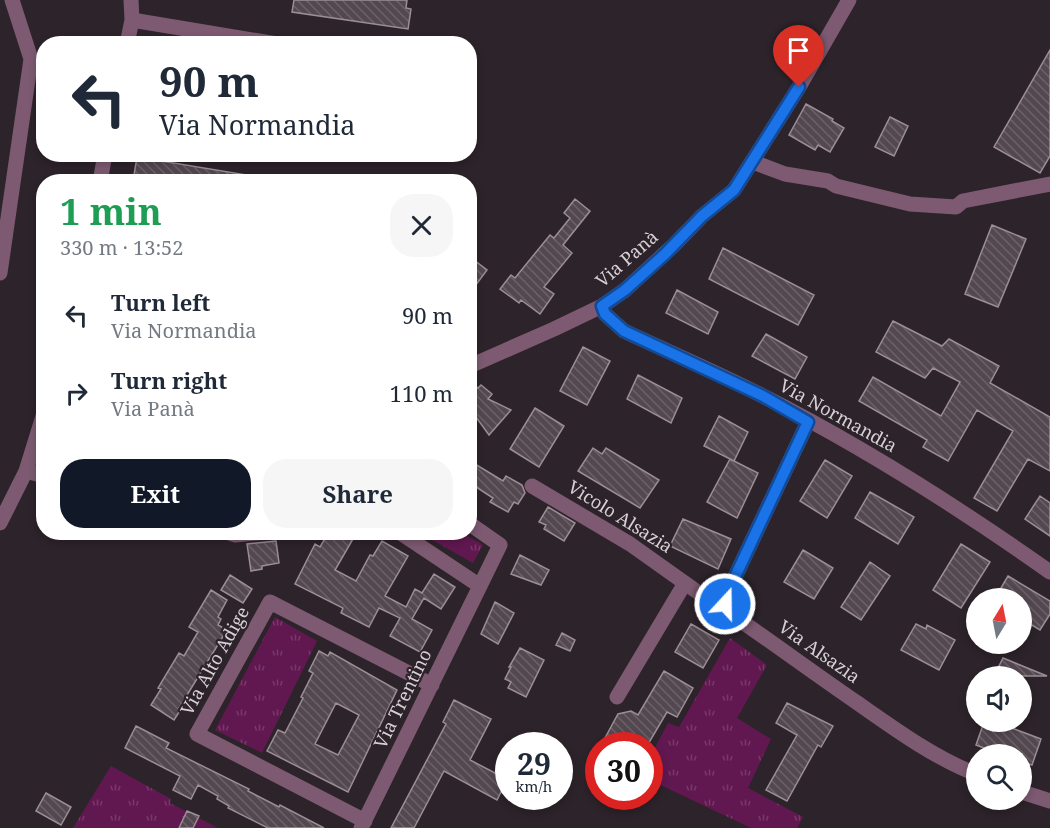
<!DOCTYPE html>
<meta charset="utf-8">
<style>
body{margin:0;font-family:"Noto Serif",serif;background:#f6f6f7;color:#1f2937;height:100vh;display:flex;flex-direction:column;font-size:22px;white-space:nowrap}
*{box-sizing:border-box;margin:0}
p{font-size:20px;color:#747a83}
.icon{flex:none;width:33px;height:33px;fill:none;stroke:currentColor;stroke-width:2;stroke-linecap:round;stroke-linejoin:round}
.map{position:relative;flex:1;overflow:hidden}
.details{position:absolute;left:36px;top:174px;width:441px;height:366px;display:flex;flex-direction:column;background:#fff;border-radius:24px;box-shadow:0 3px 9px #0003}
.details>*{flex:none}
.guide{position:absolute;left:36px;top:36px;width:441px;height:126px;border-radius:24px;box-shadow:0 3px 9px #0003;background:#fff;color:#1f2937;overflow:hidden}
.needle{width:39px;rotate:10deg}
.buttons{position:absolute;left:966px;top:588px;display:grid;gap:12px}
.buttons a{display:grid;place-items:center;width:66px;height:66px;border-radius:50%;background:#fff;box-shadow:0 3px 9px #0003;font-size:30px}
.speed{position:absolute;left:495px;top:732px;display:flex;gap:12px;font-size:30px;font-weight:700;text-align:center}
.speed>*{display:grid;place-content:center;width:78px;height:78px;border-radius:50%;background:#fff;box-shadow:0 3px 9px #0003;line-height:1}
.speed small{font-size:15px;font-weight:400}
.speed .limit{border:9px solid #d22;background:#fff;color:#111}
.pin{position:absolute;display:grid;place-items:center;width:51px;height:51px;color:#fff;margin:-62px -26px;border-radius:50% 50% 50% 0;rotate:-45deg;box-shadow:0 0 6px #0007}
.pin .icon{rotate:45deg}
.me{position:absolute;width:66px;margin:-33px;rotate:21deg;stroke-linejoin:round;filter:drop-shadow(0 0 4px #0008)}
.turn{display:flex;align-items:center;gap:21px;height:126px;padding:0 24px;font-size:27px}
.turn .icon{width:78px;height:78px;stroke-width:2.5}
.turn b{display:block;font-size:42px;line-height:51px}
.round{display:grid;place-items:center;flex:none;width:63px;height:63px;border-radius:24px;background:#f6f6f7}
.head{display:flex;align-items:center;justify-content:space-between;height:102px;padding:0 24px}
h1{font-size:36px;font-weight:700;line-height:45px;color:#1e9e55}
.cta{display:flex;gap:12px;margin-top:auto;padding:12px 24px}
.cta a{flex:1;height:69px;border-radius:24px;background:#111827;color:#fff;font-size:24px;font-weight:700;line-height:69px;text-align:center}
.cta a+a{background:#f6f6f7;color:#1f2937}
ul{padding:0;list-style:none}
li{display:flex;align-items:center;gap:18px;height:78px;padding:0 24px}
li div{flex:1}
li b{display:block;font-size:22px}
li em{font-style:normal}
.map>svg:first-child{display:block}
</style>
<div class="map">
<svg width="1050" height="828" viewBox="0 0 1050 828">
<defs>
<pattern id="grass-tufts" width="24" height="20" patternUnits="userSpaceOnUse" patternTransform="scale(1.5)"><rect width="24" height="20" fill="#611850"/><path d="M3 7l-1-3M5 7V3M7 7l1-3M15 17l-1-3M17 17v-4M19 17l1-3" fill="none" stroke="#773968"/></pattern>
<pattern id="building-back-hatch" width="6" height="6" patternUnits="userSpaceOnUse" patternTransform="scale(1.5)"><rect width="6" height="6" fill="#544850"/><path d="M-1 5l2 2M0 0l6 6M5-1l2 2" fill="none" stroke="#6c6168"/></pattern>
</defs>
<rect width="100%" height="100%" fill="#2d232a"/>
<path fill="url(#grass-tufts)" d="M420,533H462L483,545L473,563Z
M275,617L317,641L262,753L215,730Z
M730,638L767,665L737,718L771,739L748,788L803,817L797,828H751L650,780V757L668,723L679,727Z
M111,766L171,799L170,803L218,828H73Z"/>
<path fill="url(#building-back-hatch)" stroke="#9b8e96" stroke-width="1.5" fill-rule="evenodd" d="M294,0H407L406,8L411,9L408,29L292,12Z
M1050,50V156L1040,173L994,147Z
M806,104L833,119L832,121L844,128L830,152L818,145L815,150L789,135Z
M890,117L908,126L894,156L875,147Z
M137,157L247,175L246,182H139L134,175Z
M575,199L590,211L563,245L572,253L544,287L554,294L540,314L521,300L519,303L500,289L511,275L515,278L550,235L554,238L570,218L564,213Z
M992,225L1026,239L998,307L965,294Z
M723,248L814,295L798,325L709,279Z
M470,257L487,270L470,293Z
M677,290L718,312L708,334L666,313Z
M893,321L942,346L949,339L999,366L990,383L1050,417V471L1028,459L997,511L974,498L1013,431L977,410L948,461L923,447L927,440L859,401L873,377L941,416L960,382L933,368L925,378L876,352Z
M766,334L807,357L795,379L752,356Z
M583,347L610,361L587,405L560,391Z
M638,375L682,398L671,423L627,399Z
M470,384L478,388L481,385L492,394L488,399L511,410L489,435L476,417L470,427Z
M535,408L564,426L539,467L510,449Z
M719,416L748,432L734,461L704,446Z
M593,448L602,454L606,448L659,480L640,508L578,471Z
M730,459L758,473L737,518L707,502Z
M825,460L852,476L827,518L800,501Z
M470,461L503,481L506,476L522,485L525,493L518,504L514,502L508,512L490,502L493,498L470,483Z
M870,492L914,517L898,544L855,518Z
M1040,496L1050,503V536L1025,519Z
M548,507L575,523L564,541L544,529L546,525L539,522Z
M683,519L731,539L718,569L670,546Z
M329,532H357L335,570L356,581L370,555L373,556L382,541L408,556L385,596L406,607L415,589L422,593L434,574L455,587L441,609L424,598L412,619L432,630L420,652L390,636L400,618L379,608L369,627L341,613L343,608L295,584L315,544L320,547Z
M276,541L279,563L262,566V569L251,571L247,544Z
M961,544L990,562L961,608L933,590Z
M803,550L833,568L814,599L784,582Z
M520,555L549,570L541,585L511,574Z
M870,562L890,576L861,620L841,607Z
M230,575L252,589L243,603L221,590Z
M1008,576L1050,601V614L1040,630L1022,619V598H995Z
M211,590L227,600L218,617L221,619L218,625L227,630L179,708L181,709L174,720L151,705L161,689L158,688L179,653L184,656L198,632L189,627Z
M495,602L514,613L498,644L481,634Z
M691,624L719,640L703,668L675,652Z
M916,624L926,629L927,625L955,640L939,670L901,650Z
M562,633L575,640L570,651L556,645Z
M520,648L544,660L526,697L508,688L511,682L505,679L511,667H509Z
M319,651L328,656L330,652L397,690L348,792L267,751L278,730L285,733L303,698L301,697L313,673L309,671ZM336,703L359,715L338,755L315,744Z
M1003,658L1047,676H994Z
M664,671L693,688L677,717L667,712L647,746H618L605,738L618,714L631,711L638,715Z
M454,700L491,719L470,760L495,773L497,770L508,776V778L497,800L444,771L414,828H391L446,724L443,722Z
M787,703L833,726L821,747L818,745L787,801L766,790L797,735L776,723Z
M984,722H1002L1001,724L1041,739L1032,765L1022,762V754H1000L976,745Z
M136,726L169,743L166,748L249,789L248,791L279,807L280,805L324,828H268L228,808L229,806L217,799L218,796L198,785L191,799L173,790L180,776L125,748Z
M46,793L71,807L61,825L36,811Z
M187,811L199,816L193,828H179Z"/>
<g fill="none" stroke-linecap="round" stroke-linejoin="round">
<path stroke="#7d5a72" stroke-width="15" d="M131,0L132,20
M127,44L132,20L277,44
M753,162L785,174L828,181L836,186L910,204L956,207L963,201L1050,184
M100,182L105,154
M0,273L31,59L12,0
M602,306L605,314L624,331C669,352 716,372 761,395C862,446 958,507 1050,572
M470,366L554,329L602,306L625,290L674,245L702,216L734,190L799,87L849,0
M808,422L726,596L725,604L728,612C772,642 815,674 859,704C896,730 935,758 976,774
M26,471L44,476
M532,486L630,544L713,603L725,604
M0,523L26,471L44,413
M470,524L500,545L480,586
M226,532L235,535L268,532
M617,697L685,583
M1022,792L1050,801
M365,821L197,734L270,602L432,685
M361,828L480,586L399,532"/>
</g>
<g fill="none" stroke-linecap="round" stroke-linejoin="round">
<defs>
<path id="route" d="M725,604L726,596L808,422L763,396L624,331L605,314L602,306L625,290L665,254L702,216L734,190L799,87"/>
</defs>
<use href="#route" stroke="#114b97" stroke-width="15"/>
<use href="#route" stroke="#1a73e8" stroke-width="10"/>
</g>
<g text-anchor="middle" stroke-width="4.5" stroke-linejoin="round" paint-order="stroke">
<g font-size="18" fill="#d6cfd4" stroke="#2d232a">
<text transform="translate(627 259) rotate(-41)" y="6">Via Panà</text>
<text transform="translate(838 416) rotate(29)" y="6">Via Normandia</text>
<text transform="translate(620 517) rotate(32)" y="6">Vicolo Alsazia</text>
<text transform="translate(819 652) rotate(35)" y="6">Via Alsazia</text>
<text transform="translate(215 661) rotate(-61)" y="6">Via Alto Adige</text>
<text transform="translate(403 699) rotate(-64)" y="6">Via Trentino</text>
</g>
</g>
</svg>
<div class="buttons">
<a><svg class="needle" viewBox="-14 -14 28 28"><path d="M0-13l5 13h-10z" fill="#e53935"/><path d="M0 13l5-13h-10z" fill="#747a83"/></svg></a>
<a><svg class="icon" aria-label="sound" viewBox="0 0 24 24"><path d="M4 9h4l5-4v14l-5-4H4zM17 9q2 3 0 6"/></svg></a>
<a><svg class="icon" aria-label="search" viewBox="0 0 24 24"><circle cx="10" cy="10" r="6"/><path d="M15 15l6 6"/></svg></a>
</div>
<div class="speed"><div>29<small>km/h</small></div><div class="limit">30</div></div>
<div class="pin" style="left:799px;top:87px;background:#d93025"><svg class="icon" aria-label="arrive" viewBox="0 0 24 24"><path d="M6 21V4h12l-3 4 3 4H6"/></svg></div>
<svg class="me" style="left:725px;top:604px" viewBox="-20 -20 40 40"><circle r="17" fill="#1a73e8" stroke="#fff" stroke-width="3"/><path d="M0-11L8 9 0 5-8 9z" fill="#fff"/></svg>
<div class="guide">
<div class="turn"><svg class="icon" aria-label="left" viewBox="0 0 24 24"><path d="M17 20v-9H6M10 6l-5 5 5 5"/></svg><div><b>90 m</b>Via Normandia</div></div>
</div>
<section class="details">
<div class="head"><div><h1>1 min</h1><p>330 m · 13:52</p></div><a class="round"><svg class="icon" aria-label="close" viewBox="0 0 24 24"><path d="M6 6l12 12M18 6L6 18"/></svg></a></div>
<ul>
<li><svg class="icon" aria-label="left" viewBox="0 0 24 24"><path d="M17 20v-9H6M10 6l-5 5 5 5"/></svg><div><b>Turn left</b><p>Via Normandia</p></div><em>90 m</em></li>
<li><svg class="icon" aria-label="right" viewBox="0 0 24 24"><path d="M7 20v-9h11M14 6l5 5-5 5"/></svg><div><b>Turn right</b><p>Via Panà</p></div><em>110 m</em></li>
</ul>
<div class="cta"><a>Exit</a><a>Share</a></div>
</section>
</div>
